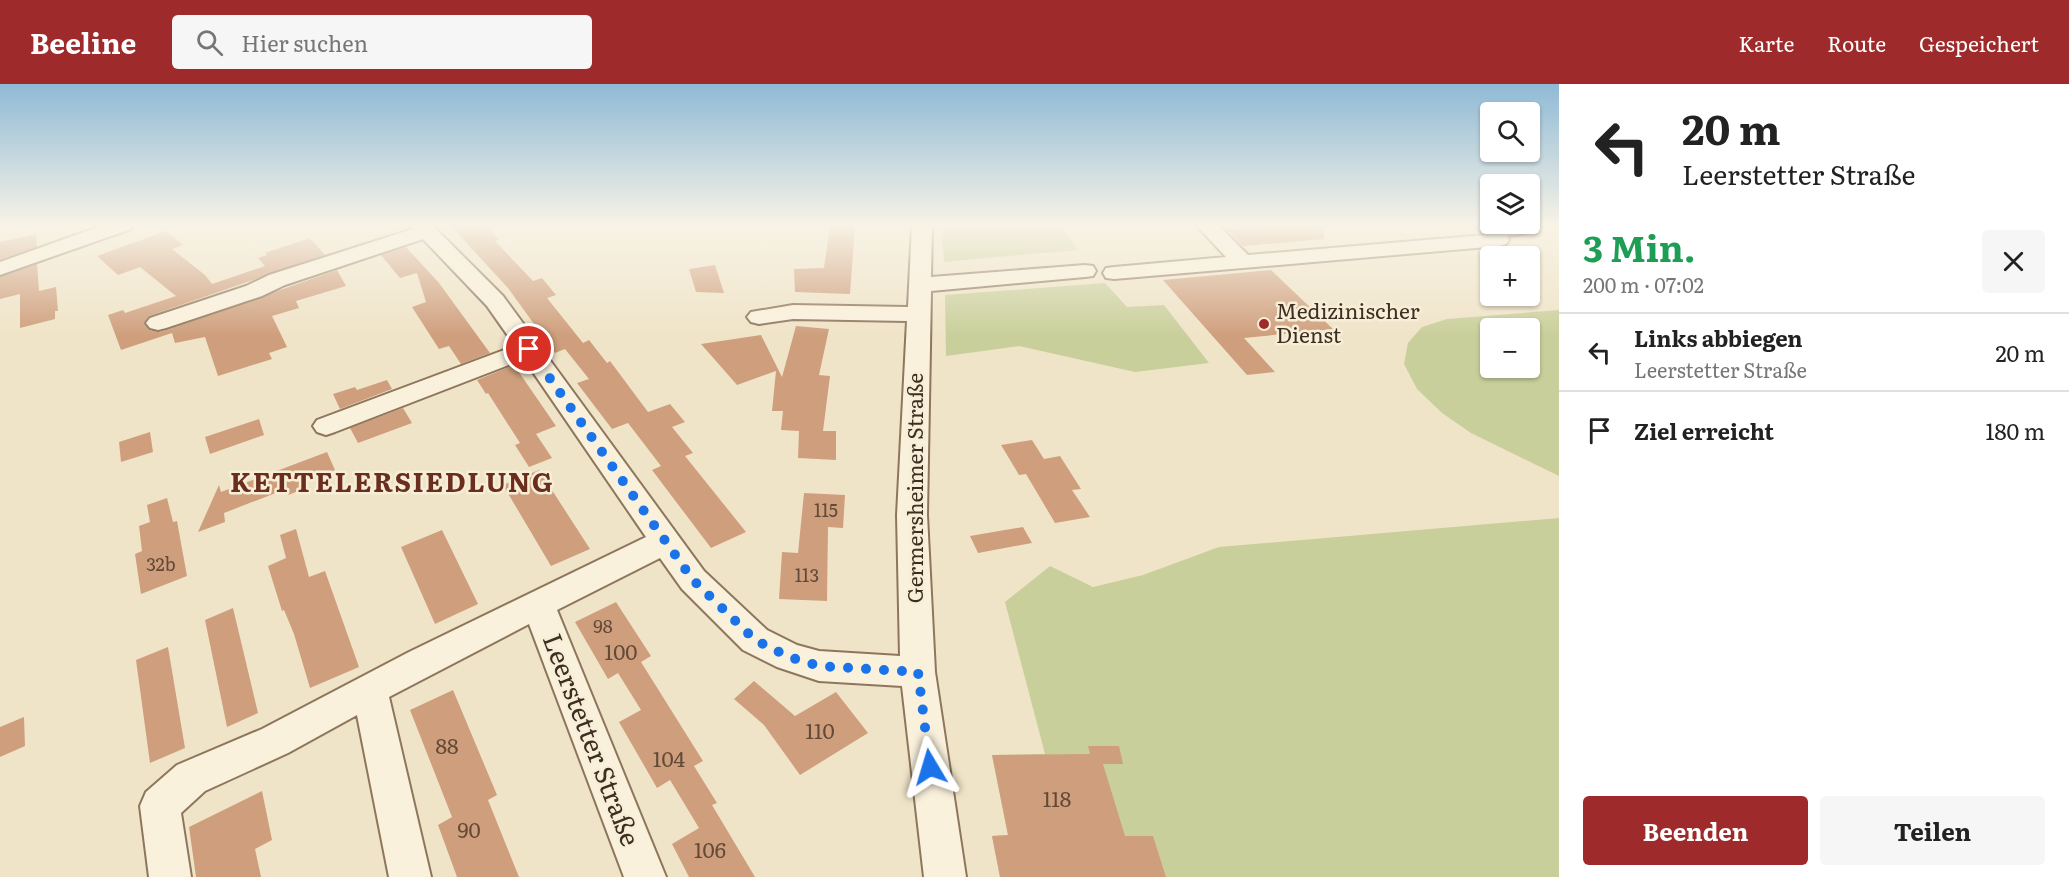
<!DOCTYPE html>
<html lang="de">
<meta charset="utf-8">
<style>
body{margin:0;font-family:Literata,serif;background:#f6f6f6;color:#222;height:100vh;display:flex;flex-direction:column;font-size:22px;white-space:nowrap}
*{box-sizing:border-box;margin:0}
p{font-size:20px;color:#767676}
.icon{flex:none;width:33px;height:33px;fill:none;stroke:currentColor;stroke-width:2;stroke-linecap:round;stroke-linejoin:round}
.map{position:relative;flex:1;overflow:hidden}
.sheet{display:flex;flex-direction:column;background:#fff;width:510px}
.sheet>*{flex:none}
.banner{background:#fff;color:#222;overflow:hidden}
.tools{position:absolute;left:1480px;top:18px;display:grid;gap:12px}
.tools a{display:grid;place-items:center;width:60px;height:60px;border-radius:6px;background:#fff;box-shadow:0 2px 4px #0004;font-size:30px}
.pin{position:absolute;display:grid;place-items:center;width:51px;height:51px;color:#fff;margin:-26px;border:3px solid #fff;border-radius:50%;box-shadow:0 2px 6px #0007}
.me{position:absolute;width:66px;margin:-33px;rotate:353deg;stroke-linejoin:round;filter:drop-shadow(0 0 4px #0008)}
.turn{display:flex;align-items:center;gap:21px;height:126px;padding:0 24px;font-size:27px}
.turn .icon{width:78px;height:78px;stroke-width:2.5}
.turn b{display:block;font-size:42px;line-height:51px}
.round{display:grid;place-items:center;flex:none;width:63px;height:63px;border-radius:6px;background:#f6f6f6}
.headline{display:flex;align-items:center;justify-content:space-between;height:102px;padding:0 24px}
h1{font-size:36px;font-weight:700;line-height:45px;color:#1e9e55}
.button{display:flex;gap:12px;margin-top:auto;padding:12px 24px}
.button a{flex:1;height:69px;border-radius:6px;background:#9e2a2b;color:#fff;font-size:24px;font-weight:700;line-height:69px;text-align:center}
.button a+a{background:#f6f6f6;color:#222}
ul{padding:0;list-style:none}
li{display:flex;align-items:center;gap:18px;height:78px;padding:0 24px;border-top:2px solid #e0e0e0}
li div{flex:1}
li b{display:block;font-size:22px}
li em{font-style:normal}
header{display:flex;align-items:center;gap:36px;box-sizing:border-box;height:84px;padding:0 30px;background:#9e2a2b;color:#fff}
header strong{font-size:28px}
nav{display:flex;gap:33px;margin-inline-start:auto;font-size:21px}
.search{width:420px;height:54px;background:#f6f6f6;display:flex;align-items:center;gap:15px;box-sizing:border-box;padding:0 21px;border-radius:6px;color:#767676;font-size:22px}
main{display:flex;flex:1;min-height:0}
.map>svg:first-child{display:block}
</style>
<header>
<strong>Beeline</strong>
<div class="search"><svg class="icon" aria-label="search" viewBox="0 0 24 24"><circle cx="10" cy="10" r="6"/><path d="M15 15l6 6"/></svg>Hier suchen</div>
<nav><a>Karte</a><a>Route</a><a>Gespeichert</a></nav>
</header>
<main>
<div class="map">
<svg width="1559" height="793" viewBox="0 0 1559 793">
<rect width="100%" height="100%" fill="#f0e4c8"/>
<path fill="#c9cf9b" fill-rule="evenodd" d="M941,141H1060L1078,166L944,178Z
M1105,199L1127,223L1164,221L1209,279L1135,288L1019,262L946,272L945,211Z
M1559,226V392L1471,349L1442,329L1417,305L1404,280L1408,259L1422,243L1447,235ZM1491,244H1530V284H1491Z
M1559,434V793H1000L992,752L1008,751L992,671L1045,670L1005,518L1050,482L1093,503L1143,491L1219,463Z"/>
<path fill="#cf9f7d" d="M450,141H485L499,155L495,157L533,197L542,194L556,211L547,214L583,259L589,256L607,279L610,277L648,328L670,320L685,338L672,343L693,369L685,372L746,448L711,464L652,386L661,382L628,339L612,345L577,299L589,295L565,265L555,269L508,204Z
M830,141H855L850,210L795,208L794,185L824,184Z
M1275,141H1324V155L1243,162L1226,145Z
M166,147L183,161L172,165L205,191L212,200L265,182L258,174L267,171L265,169L310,154L325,171L149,232L144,239L149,246L159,248L167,246L337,186L346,202L296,217L299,224L272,232L287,263L269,269L272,275L218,292L205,253L175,259L172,249L121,266L108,231L123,226L125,229L176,212L140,183L118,191L97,172Z
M36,150L37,163L0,176V158Z
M406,163L439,199L490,269L461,280L449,262L439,265L412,223L426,218L417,189L400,194L381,171Z
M37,180L39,207L56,203L58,227H55V235L20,244V210L0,215V193Z
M715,181L724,209L696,208L689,185Z
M1271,186L1333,245L1244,254L1275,288L1247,291L1163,196Z
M796,242L829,245L819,291L830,292L823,347H836V376L798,374L799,347L781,346L783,327H772L776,287L737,301L701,260L761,251L782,293Z
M514,281L556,342L536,350L552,374L529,383L515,361L520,359L488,309L486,310L477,296Z
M387,296L392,305L340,325L333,310L355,303L357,306Z
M403,324L412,339L358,359L350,344Z
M259,335L264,351L210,370L205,353Z
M150,348L153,368L121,378L119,358Z
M1032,356L1044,375L1060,372L1081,405L1072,406L1090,433L1055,439L1026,390L1019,391L1001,361Z
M327,368L335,386L303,398L306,404L288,411L286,405L224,429L225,438L198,448L219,401L221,408Z
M539,386L590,465L551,482L503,401Z
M804,409L845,411L843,444L828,443L827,517L779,515L782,468L798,469Z
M167,414L173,438L177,437L187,492L141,510L135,470L142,467L139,442L150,438L147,421Z
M1023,443L1032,459L978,469L970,452Z
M296,445L309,493L325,487L359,583L310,604L294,550L284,526L282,527L268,482L286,474L280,451Z
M442,446L478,520L435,540L401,463Z
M616,518L651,572L641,578L703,677L694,682L717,719L712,721L755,793H689L672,760L699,744L670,696L657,704L619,638L641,626L618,589L608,595L575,538Z
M233,524L258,629L227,643L205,536Z
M168,563L185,664L150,679L136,576Z
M754,597L795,632L836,608L868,649L800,691L764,641L734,615Z
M453,606L497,711L488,716L519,793H457L438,741L452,733L410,626Z
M24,633L25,662L0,673V643Z
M1088,662H1119L1123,680H1103L1125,752H1153L1166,793H1000L992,752L1008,751L992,671L1090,670Z
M262,707L272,756L255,765L261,793H196L189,743Z"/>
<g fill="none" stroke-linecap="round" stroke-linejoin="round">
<defs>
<path id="minor" d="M104,141H134L131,145L0,191V178Z
M410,141H432L503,212L704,487L767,546L797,561L819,567L900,572L897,431L907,237L793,235L759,240L751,238L747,233L751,228L793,221L908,223L912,141H932L931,193L1085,181L1093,182L1096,187L1093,192L1085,193L931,207L927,431L935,588L966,793H924L902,602L819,597L777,583L743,566L682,505L660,474L557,526L666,793H624L529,540L389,613L431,793H389L357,631L288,669L205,707L181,729L191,793H149L140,722L146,708L177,681L262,645L409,568L646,453L524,275L335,348L326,351L317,348L313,342L317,336L515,262L487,222L423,155L285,201L262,212L166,244L158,246L150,244L146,239L150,234L246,202L269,191L413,145Z
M1196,141H1218L1248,171L1485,151L1474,141H1532L1523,150L1507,152L1509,156L1506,160L1499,162L1114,195L1106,194L1103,189L1106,184L1114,183L1226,173Z"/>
</defs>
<use href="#minor" stroke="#8d765c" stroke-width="4"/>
<use href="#minor" fill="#faf1dc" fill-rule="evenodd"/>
</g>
<linearGradient id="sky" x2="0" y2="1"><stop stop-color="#8fbad6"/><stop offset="0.56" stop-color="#f8f3e6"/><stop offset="1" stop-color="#f8f3e6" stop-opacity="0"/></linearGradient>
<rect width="1559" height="252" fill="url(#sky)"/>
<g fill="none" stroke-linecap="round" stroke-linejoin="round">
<path stroke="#1a73e8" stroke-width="10" stroke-dasharray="0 18" d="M529,265L693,496L755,556L789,573L819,582L918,588L930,683"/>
</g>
<circle fill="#9e2a2b" stroke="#f7eed8" stroke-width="2" cx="1264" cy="240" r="6"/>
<g text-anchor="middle" stroke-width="5" stroke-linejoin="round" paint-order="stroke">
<g font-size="18" fill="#624a37">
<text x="826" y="433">115</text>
<text x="161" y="487">32b</text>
<text x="807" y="498">113</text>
<text x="603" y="549">98</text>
</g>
<g font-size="21" fill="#3d2e20" stroke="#f7eed8" text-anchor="start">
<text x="1276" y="235">Medizinischer<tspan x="1276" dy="24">Dienst</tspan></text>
</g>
<g font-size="21" fill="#3d2e20" stroke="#f7eed8">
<text transform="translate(916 404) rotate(-90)" y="7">Germersheimer Straße</text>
</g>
<g font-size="21" fill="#624a37">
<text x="621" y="576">100</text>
<text x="820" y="655">110</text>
<text x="447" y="670">88</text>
<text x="669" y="683">104</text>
<text x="1057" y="723">118</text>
<text x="469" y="754">90</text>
<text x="710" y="774">106</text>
</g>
<g font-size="26" fill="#3d2e20" stroke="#f7eed8">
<text transform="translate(591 656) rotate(69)" y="9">Leerstetter Straße</text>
</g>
<g font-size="27" font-weight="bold" letter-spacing="1.5" fill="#6b2e1e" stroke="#f7eed8">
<text x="392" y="408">KETTELERSIEDLUNG</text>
</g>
</g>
</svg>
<div class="tools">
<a><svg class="icon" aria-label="search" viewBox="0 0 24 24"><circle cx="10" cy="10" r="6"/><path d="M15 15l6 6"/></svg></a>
<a><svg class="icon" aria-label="layers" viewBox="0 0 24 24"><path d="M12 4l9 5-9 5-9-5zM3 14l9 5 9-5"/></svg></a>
<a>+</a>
<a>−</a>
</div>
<div class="pin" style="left:529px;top:265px;background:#d93025"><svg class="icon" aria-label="arrive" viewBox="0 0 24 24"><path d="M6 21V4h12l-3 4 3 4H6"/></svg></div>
<svg class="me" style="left:930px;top:683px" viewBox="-20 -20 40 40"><path d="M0-17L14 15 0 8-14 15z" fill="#1a73e8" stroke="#fff" stroke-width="4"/></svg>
</div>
<section class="sheet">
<div class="banner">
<div class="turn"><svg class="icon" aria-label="left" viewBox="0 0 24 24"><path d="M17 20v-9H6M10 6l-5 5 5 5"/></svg><div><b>20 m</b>Leerstetter Straße</div></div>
</div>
<div class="headline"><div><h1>3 Min.</h1><p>200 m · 07:02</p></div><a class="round"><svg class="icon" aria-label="close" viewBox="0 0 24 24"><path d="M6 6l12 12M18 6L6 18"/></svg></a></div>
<ul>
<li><svg class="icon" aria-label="left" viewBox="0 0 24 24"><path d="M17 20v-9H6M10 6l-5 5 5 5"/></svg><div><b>Links abbiegen</b><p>Leerstetter Straße</p></div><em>20 m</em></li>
<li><svg class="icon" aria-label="arrive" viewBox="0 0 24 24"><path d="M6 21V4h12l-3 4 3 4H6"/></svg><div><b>Ziel erreicht</b></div><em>180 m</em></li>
</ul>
<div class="button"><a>Beenden</a><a>Teilen</a></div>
</section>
</main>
